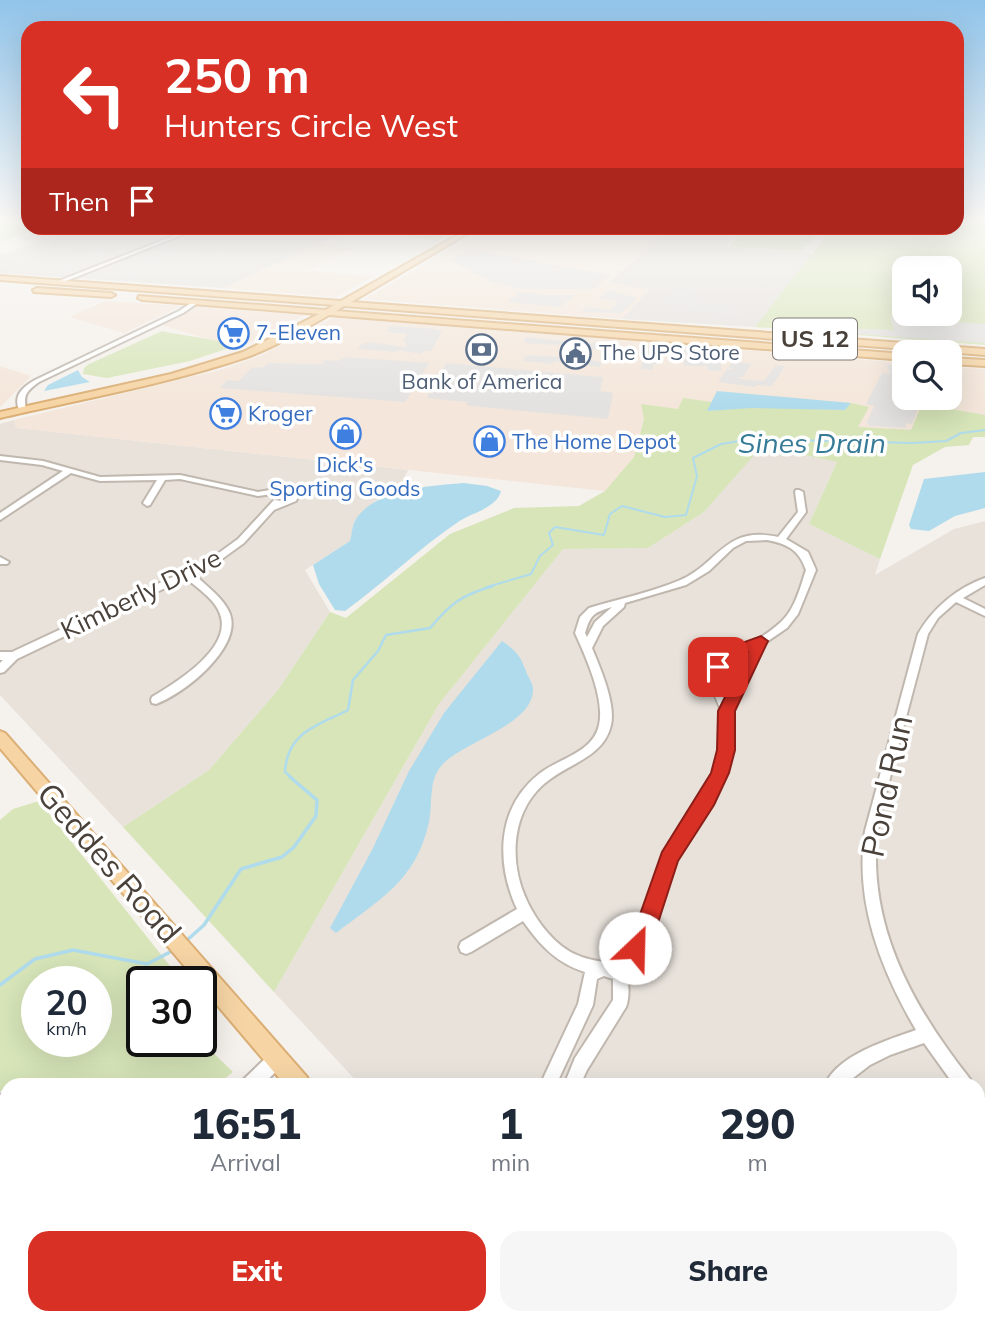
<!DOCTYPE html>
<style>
body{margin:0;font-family:Mulish,sans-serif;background:#f6f6f7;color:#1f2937;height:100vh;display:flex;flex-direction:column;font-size:26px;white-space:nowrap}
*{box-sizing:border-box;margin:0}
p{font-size:23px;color:#747a83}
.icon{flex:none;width:38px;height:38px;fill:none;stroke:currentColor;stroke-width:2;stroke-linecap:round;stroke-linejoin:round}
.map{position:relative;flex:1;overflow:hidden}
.panel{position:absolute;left:0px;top:1078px;width:985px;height:247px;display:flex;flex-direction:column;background:#fff;border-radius:21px 21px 0 0;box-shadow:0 7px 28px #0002}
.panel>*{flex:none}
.guide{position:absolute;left:21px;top:21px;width:943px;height:214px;border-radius:21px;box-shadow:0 7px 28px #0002;background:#d93025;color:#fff;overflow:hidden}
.tools{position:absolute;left:892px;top:256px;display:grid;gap:14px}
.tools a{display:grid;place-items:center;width:70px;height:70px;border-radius:14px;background:#fff;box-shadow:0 7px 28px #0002;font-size:35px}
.speed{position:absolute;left:21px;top:966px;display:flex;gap:14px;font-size:35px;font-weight:700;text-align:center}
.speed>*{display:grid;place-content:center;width:91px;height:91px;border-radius:50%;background:#fff;box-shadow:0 7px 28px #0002;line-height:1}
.speed small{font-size:18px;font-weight:400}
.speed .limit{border:4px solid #111;border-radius:10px;background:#fff;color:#111}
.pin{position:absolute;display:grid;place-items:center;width:60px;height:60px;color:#fff;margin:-30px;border-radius:14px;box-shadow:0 4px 10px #0006}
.me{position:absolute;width:77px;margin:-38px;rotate:24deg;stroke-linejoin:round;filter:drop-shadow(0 0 5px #0008)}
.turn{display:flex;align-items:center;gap:24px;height:147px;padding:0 28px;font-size:32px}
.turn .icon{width:91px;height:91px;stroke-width:2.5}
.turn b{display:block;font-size:49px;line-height:60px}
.then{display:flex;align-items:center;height:66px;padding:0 28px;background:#0003;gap:14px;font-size:26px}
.eta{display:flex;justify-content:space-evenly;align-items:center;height:119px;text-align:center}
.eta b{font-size:42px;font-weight:800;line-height:49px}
.primary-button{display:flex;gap:14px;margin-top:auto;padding:14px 28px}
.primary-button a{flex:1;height:80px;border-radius:21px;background:#d93025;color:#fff;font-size:28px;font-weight:800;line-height:80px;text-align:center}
.primary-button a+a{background:#f6f6f7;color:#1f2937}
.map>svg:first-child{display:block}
</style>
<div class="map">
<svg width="985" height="1324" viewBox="0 0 985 1324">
<rect width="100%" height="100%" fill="#f5f1ec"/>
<path fill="#e8e2db" d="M14,420L17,428L408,470L397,493L375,501L355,520L350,541L305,570L330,612L278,690L209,770L123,827L0,695V424Z
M761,446L837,462L809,524L880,559L875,575L954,529L985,521V1324H582L577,1318H978V1085H360L274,992L439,704L563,549L648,548L704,512Z
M7,1090V1318H438L443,1324H0V1091Z"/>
<path fill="#f4e6da" d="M488,228H599L660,238L609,281L649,290L622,319L365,299Z
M322,243L350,249L308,271L374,276L336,297L223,288Z
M106,301L181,306L124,333L69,317Z
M196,307L305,315L238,348L161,325Z
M334,317L905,363V397H950V367L985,369V420L927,436L644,419L634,457L605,491L16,428L14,420L220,370L262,355Z
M0,366L31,376L0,407Z"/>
<path fill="#e5e1dd" d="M43,228H354L223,288L0,273V255L35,243L14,237Z
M672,228H738L726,247L813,253L755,327L622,319L649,290L609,282Z"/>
<path fill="#d7e5b9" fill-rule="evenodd" d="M0,221H28V228H43L0,242Z
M957,221H985V345L755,327L832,228H957ZM905,268H950V313H905Z
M380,228H460L436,241L380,230Z
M740,228H825L801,251L730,247Z
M162,331C187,337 211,337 235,346L190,361L107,378L83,374L84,368L89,364Z
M683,398L712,402L708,411L751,407L844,410L851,403L869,407L858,427L911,430L922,404L985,415V437H973L969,445L945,447L913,465L880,559L809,524L837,462L762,446L704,512L648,548L563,549L439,704L274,992L123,827L209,770L278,690L330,612L346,618L450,534L514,508L579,506L605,491L634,457L644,419L641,404L678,409Z
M39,801L170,966L157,982H142V1041H201L233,1072L216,1085H7V1090L0,1091V820L13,809ZM37,982H96V1041H37Z"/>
<path fill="#e4e2e0" d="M188,239L229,248L222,251L199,246L201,248L148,267L150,269L128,278L119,277L153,263L131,259L172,243L187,247L197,244L181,242Z
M97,247L111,250L99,254L110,257L85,263L63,274L0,269L6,266L61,271L59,269L98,255L85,251Z
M469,249L610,275L594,289H523L494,283L450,260Z
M675,285L705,291L691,290L685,297L742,311L737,317L732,318L660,303L668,297L674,296L669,294L676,288L673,287Z
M608,290L638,298L621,313L581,312L587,307L610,310L619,302L599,298Z
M520,292L548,295H575L560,307L507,302Z
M890,317L985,324V343L842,333L841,328L894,330Z
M389,326L437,329L442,332L431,351H424L421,354L398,350L396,352L358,349L362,344L371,342L405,347L407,343L403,342L407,334L387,332Z
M526,337L562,341L601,343L600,348L595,350L567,347V345L530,344L524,342Z
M650,346L729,352V357L715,356L716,361H721V371L707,370V366H684V356L689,357V354L684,353V356L655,351V354H660L659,364H653V370L641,369L644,348Z
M531,355L586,359L601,362L600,367L554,361L553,364L523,361L525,356Z
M346,357L429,363L405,402L220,388L227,380L239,381L251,368L264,367L268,363L322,364L325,360L337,361Z
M733,361L752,364L743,377H737L740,379L764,381L776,365L785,366L772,386L756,385L755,387L718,382L727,369H733L728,367Z
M446,363L603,377L600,391L613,393L608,419L472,406L466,405L467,402L427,398Z
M887,365L905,366V397H949L955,401L952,409L915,399L920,402L912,424L906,423V428L870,426L867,422L874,406L866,404L882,373L890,374Z"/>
<path fill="#afdbec" d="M78,370L82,377L90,382L44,391L48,385Z
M717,391L851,403L845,410L751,408L707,411Z
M985,472V508L955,516L929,531L911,529L909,525L924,479Z
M464,483L487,486L501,491C497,508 471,513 458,522C418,549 384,583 345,611L335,610L319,584L313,565L350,541C352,534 352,525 356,519C377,488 430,486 464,483Z
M502,641C517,651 521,657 527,674C529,678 533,684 533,689C534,725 463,741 442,765C428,780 433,803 429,822C416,881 380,899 336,933L330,928L373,848L409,771L444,713Z"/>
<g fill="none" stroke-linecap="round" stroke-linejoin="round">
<path stroke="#afdbec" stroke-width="2" d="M487,587L531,574L540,556L553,545L549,533L555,527L604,535L610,514L622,506L665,517L686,515L697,476L693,458L721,444L752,439L913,443L946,441L961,433L985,430"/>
<path stroke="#afdbec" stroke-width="2.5" d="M292,778L285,772C287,732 317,726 348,710L353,680L378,651L386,635L430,628C451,603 462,595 493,586"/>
<path stroke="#afdbec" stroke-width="3.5" d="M185,942L204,925L241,869L282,857L294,847L316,816L317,800L290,777
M0,985L35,959L73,950L147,964L174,950"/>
<defs>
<path id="minor" d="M194,228H199L61,283L56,282Z
M194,301L199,302L183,313L39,382C24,393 24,395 26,412L19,410C13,395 23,387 35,380L179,311Z
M0,456L43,461L100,477L180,475L258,492L288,487L300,492L296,501L274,510L244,543L215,564L194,574C206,586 224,598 230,614C242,648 184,694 156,704L152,703L151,700L152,697C177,682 233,648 220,614C215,599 197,588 186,578L17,659L4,672L0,673V663L3,660H0V652H12L209,560L238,539L274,500L281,501L289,497L291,493L287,492L258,496L180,479L165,480L150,505L147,506L143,503L157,480L100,481L71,473L0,520V513L63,471L42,465L0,460Z
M796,490H799L803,492L806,512L786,539L808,552L816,570L798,614L787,628L765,643L732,711L734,728L733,746L728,766L722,780C708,807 688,831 675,859C658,896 661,947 621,968L625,970C629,980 630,997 626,1007L587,1070L580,1085H564L575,1058L613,1000V979L604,976L597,979L593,1005L556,1085H540L578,1004L585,972C556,963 540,945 523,921L471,952L466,954L461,952L459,947L461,942L517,909C496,864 496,808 539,774C559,758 593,753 599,725C605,699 586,657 575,633L580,617L589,608C618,599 649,593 678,581C719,565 723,525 778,537L798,512L795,492ZM767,540C788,544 799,550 806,570C800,588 795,609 781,622C774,628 767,634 759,638C741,647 721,648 713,670C706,686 719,700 722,715C723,726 722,737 721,747C714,791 678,821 662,860C651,886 648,916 633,940C626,951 615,957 603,962C594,960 585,959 577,955C555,946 537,922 527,901C508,861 511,808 549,780C571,763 604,756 611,725C616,703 600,668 592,648L603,626L624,607L625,603L686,585L709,571L733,548L746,541ZM612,607L595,622L587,637L585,633C591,614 593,613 612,607ZM752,648L727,699C715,671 726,658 752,648Z
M0,557L9,562L7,564H0Z
M985,578V585L963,598L985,609V616L956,602L938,618L928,634C916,681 903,727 891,774C885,799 876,825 876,852C874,939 918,1013 970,1079L972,1085H954L924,1043L890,1055L870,1065L844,1085H825C837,1055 888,1040 916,1030C881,970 854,902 865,831L918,634C933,608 957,588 985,578Z
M277,1051L283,1053L285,1059L283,1065L262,1085H242L244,1079L271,1053Z
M0,1095H7V1111H0Z
M978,1095L985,1098V1118L978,1115Z
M7,1145V1161L0,1162V1146Z"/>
<path id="major" d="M470,228H477L351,302L985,349V355L344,306L336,311L905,354V360L329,315C303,330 275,347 247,357C167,384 82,399 0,418V412L171,374L243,352L319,314L142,300L138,298L139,296L326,310L334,305L0,280V276L341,301Z
M37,288L111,293L115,295L111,297L34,292L33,290Z
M950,358L985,360V366L950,364Z
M0,731L5,733L307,1077L310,1085H285L201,986V982H198L0,748Z
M496,1318H525L528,1324H499Z"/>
</defs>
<use href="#minor" stroke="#c0b8af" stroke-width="4"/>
<use href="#major" stroke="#dbae74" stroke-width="4"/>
<use href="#minor" fill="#fff" fill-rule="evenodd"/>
<use href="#major" fill="#f6d4a4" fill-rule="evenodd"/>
</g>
<linearGradient id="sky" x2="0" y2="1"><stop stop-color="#91c4ea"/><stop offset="0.54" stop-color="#faf9f6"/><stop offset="1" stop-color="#faf9f6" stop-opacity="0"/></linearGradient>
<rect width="985" height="406" fill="url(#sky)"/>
<path fill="#d93025" stroke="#8d1f18" stroke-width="2" d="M761,636L768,641L735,711V750L729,773L714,805L678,861L657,926L643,955L635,958L628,955L624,948L637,923L662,852L711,773L717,750L718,711L747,653L737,657L724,671H713L710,667L725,649Z"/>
<defs>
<symbol id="supermarket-ring" viewBox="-11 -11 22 22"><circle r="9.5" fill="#fff" stroke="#3f7fe0" stroke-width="1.5"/><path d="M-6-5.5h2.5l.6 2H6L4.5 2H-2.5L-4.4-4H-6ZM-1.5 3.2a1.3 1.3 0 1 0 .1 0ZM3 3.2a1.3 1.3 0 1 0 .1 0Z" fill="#3f7fe0"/></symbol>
<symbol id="bank-ring" viewBox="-11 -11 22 22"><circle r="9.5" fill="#fff" stroke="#5c6f8a" stroke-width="1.5"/><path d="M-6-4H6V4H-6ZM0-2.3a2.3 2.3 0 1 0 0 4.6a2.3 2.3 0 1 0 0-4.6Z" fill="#5c6f8a"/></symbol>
<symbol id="civic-ring" viewBox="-11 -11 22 22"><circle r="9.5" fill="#fff" stroke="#5c6f8a" stroke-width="1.5"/><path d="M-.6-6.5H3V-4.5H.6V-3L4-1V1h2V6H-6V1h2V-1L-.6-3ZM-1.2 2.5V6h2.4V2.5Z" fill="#5c6f8a"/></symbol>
<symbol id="shop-ring" viewBox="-11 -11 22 22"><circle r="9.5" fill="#fff" stroke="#3f7fe0" stroke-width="1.5"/><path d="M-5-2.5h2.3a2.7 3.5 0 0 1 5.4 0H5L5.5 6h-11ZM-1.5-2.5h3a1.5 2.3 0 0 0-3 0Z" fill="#3f7fe0"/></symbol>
</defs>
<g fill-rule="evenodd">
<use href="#supermarket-ring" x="216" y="316" width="35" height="35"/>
<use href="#bank-ring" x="464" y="332" width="35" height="35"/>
<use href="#civic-ring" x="558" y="336" width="35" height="35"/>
<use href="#supermarket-ring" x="208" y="396" width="35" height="35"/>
<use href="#shop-ring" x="328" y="416" width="35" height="35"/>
<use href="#shop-ring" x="472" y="424" width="35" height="35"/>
</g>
<g text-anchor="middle" stroke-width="7" stroke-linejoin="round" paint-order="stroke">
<g font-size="21" fill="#366cbe" stroke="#fff" text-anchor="start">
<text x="256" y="340">7-Eleven</text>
<text x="248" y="421">Kroger</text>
<text x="512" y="449">The Home Depot</text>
<text x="345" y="472" text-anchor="middle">Dick's<tspan x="345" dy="24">Sporting Goods</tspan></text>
</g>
<g font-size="21" fill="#4e5e75" stroke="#fff" text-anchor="start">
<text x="599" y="360">The UPS Store</text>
<text x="482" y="389" text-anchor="middle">Bank of America</text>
</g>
<rect fill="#fff" stroke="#807a75" stroke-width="2" x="773" y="318.5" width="84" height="41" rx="5"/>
<g font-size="24" font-weight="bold" fill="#49413a">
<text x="815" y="347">US 12</text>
</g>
<g font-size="26" fill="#49413a" stroke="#fff">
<text transform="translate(141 594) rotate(-26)" y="9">Kimberly Drive</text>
</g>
<g font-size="28" font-style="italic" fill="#357a96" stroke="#fff">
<text x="812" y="453">Sines Drain</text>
</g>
<g font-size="32" fill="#49413a" stroke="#fff">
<text transform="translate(887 786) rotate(-78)" y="11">Pond Run</text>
<text transform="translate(109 863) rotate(49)" y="11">Geddes Road</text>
</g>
</g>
</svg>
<div class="tools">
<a><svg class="icon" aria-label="sound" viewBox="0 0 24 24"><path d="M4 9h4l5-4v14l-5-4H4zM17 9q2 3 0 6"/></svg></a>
<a><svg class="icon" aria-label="search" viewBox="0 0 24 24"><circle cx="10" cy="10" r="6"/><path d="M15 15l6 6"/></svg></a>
</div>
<div class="speed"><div>20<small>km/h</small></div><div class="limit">30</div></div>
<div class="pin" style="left:718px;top:667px;background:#d93025"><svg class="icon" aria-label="arrive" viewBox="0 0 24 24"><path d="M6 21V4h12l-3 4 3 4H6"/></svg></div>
<svg class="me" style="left:635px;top:948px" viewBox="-20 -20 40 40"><circle r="19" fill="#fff"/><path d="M0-13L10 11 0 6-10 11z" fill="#d93025"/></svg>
<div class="guide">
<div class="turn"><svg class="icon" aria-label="left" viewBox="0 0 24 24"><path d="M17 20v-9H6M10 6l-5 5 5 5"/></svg><div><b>250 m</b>Hunters Circle West</div></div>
<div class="then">Then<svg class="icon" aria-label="arrive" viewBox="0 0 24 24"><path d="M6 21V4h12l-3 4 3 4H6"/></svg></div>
</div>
<section class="panel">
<div class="eta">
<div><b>16:51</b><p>Arrival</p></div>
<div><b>1</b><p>min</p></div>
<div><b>290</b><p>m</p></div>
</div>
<div class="primary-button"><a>Exit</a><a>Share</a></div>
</section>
</div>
